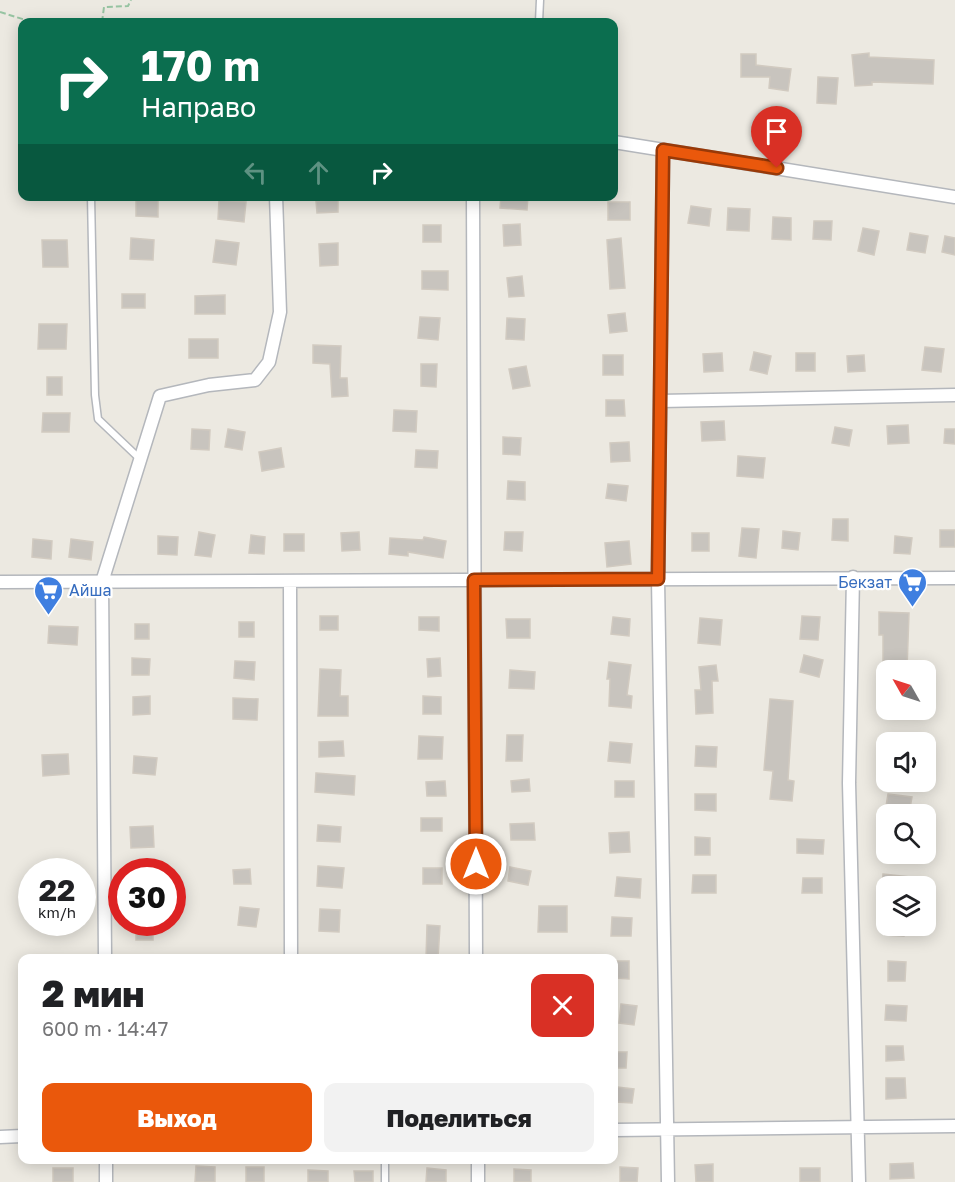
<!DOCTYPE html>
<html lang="ru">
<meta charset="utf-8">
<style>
body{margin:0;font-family:"Golos Text",sans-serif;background:#f2f2f2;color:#202124;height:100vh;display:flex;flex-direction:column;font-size:22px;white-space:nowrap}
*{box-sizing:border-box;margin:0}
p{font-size:20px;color:#757577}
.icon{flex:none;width:33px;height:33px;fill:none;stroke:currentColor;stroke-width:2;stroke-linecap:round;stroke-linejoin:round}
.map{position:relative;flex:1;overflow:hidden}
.drawer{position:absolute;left:18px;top:954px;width:600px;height:210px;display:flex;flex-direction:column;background:#fff;border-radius:12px;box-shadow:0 3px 15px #0003}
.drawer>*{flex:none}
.banner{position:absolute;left:18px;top:18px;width:600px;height:183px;border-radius:12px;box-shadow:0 3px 15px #0003;background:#0b6e4f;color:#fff;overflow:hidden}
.needle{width:39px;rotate:309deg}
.tools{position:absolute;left:876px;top:660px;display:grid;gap:12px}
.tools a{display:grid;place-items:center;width:60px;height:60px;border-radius:12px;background:#fff;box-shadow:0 3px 15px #0003;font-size:30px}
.speed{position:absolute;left:18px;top:858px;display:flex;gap:12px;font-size:30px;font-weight:700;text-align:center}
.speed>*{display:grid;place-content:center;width:78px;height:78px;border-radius:50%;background:#fff;box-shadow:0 3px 15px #0003;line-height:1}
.speed small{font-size:15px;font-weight:400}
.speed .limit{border:9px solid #d22;background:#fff;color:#111}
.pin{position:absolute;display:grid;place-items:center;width:51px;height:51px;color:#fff;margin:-62px -26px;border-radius:50% 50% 50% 0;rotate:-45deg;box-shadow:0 0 6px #0007}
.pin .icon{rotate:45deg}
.me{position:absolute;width:66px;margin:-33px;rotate:0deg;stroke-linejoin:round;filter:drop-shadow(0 0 4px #0008)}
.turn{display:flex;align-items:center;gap:21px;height:126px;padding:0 24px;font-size:27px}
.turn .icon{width:78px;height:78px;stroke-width:2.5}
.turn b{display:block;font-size:42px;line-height:51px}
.lanes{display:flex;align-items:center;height:57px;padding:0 24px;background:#0003;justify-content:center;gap:30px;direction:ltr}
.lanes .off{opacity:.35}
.round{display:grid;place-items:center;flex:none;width:63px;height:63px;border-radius:12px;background:#f2f2f2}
.summary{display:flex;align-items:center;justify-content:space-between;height:102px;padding:0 24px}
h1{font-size:36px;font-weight:800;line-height:45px}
.cta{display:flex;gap:12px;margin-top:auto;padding:12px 24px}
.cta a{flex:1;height:69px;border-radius:12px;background:#ea580c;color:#fff;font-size:24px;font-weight:800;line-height:69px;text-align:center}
.cta a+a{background:#f2f2f2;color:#202124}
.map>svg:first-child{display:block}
</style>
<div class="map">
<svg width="955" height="1182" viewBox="0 0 955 1182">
<rect width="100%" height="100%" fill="#ece9e1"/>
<path fill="#c8c4be" stroke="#d1cac0" stroke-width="1.5" d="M869,53V57L934,60L933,84L872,82V85L855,86L852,55Z
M741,54H756V65L791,69L788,91L769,88L770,77H741Z
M818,77L838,78L836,104L817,103Z
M136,196H158V217L136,216Z
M501,196H528L527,210L500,208Z
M219,200L246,202L244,222L218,219Z
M338,200V212L317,213L316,201Z
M608,202H630V220H608Z
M691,206L711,209L709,226L688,223Z
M728,208L750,209L749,231L727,230Z
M773,217L791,218V240L772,239Z
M814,221H832L831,240L813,239Z
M520,224L521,245L504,246L503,225Z
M423,225H441V242H423Z
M863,228L879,231L874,255L858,251Z
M910,233L928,236L925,253L907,250Z
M945,236L955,238V255L942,252Z
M131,238L154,240L153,260L130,259Z
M621,238L625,288L610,289L607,240Z
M42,240H67L68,267H43Z
M216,240L239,243L236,265L213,262Z
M338,243V265L320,266L319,244Z
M422,271H448V290L422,289Z
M522,276L524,296L509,297L507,278Z
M122,294H145V308H122Z
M225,295V314H195V296Z
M625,313L627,331L610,333L608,315Z
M420,317L440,318L438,340L418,338Z
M507,318L525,319L524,340L506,339Z
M39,324H67L66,349H38Z
M189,339H218V358H189Z
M313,345L341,346L340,378H347L348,396L332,397L330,364L313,363Z
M925,347L944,349L941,372L922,370Z
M754,352L771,356L767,374L750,370Z
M722,353L723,371L704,372L703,354Z
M796,353H815V371H796Z
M603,355H623V375H603Z
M864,355L865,371L848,372L847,356Z
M421,364H437L436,387L421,386Z
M526,366L530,386L513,389L509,369Z
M47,377H62V395H47Z
M606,400H624L625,416H606Z
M394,410L417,411L416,432L393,431Z
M43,413H70L69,432H42Z
M724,421L725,440L702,441L701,422Z
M908,425L909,443L888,444L887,426Z
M835,427L852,430L849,446L832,443Z
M192,429L210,430L209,450L191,449Z
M228,429L245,432L242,450L225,447Z
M945,429H955V444L944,443Z
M503,437L521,438L520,455L503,454Z
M629,442L630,461L611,462L610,443Z
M281,448L284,467L262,471L259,452Z
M416,450L438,451L437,468L415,467Z
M738,456L765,458L763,478L737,476Z
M508,481L525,482V500L507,499Z
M608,484L628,486L626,501L606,498Z
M833,519H848V541L832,540Z
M742,528L759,529L756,558L739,556Z
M940,530H955V547H940Z
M783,531L800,533L798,550L782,548Z
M199,532L215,535L211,557L195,555Z
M359,532L360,550L342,551L341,533Z
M505,532H523L522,551L504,550Z
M692,533H709V551H692Z
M284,534H304V551H284Z
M251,535L265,537L264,554L249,553Z
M158,536L178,537L177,555L158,554Z
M895,536L912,538L910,554L894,553Z
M424,537L446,541L443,558L408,552V556L389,554L390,538L423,540Z
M33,539L52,541L51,559L32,557Z
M71,539L93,542L91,560L69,557Z
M629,541L631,564L607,567L605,543Z
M879,612L909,613L907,670H883V635H879Z
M320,616H338V630H320Z
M802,616L820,617L818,640L800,639Z
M419,617H439V631L419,630Z
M613,617L630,619L629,636L611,634Z
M700,618L722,620L720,645L698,643Z
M506,619H530V638H507Z
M239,622H254V637H239Z
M135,624H149V639H135Z
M49,626L78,627L77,645L48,643Z
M804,655L823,660L819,677L800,672Z
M132,658L150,659L149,675H132Z
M440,658L441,676L428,677L427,659Z
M235,661L255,662L254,680L234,678Z
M609,662L631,665L627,695L632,696L631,708L609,706L610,679H607Z
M716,665L718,681H712L713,713L696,714L695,690H701L699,667Z
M320,669L341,670L340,696H348V716H318Z
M510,670L535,672L534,689L509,688Z
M150,696V714L133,715V697Z
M423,696L441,697V714H423Z
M233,698L258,699L257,720L233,719Z
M770,699L793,701L788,780L794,781L792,801L770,799L773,771L764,770Z
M507,735H523L522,761H506Z
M419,736L443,737L442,759H418Z
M343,741L344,756L319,757V742Z
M610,742L632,744L630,763L608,761Z
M696,746L717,747L716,767L695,766Z
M68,754L69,774L43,776L42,755Z
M134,756L157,758L155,775L133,773Z
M316,773L355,776L354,795L315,792Z
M529,779L530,791L512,792L511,781Z
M445,781L446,796H427L426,782Z
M615,781H634V797H615Z
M695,794H716V811L695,810Z
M888,794L912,797L909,814L885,812Z
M421,818H442V831H421Z
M534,823L535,840H511L510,824Z
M318,825L341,827L340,842L317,841Z
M153,826L154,847L131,848L130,827Z
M629,832L630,852L610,853L609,833Z
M695,837L710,838V855H695Z
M797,839L824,840L823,854L797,853Z
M318,866L344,868L342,888L317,886Z
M510,867L531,871L528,885L508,881Z
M423,868H442V884H423Z
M250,869L251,884H234L233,870Z
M883,874L910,877L909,886H882Z
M693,875H716V893H692Z
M617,877L641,879L640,898L615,896Z
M803,878H822V893H802Z
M539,906H567V932H538Z
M240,907L259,909L256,927L238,925Z
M320,909L340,910L339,932L319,931Z
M612,917L632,918L631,936H611Z
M136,924H153V940H136Z
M427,925L440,926L438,958H426Z
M885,926H905L904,936L885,935Z
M614,961H629V979L614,978Z
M888,961L906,962L905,981H888Z
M621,1004L637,1006L634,1025L619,1023Z
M886,1005L907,1006L906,1021L885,1020Z
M886,1046H903L904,1060L886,1061Z
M614,1052H627L626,1068H614Z
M886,1078H905L906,1098L886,1099Z
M617,1087L634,1089L632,1103L616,1102Z
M913,1163L914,1178L890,1179V1164Z
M713,1164V1182H696L695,1165Z
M196,1166L215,1167V1182H195Z
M246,1167H264V1182H246Z
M620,1167L638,1168L637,1182H620Z
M53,1168H73V1182H53Z
M427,1168L446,1170V1182H426Z
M800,1168H820V1182H800Z
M514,1169L531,1170V1182H514Z
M308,1170L328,1171V1182H308Z
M354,1171H373V1182H355Z"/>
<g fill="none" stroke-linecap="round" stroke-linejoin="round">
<defs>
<path id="service" d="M539,22L540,0
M91,196L95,395L98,419L140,459
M385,1182V1160"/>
<path id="minor" d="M614,142L955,197
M663,150L658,579L668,1182
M473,196L476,958
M660,401L955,395
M853,577L849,783L859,1182
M290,581L291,958
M0,582L955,578
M105,958L102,582L160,396L209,385L255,380L269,362L280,312L276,196
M614,1130L955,1126
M0,1137L22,1136
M106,1160V1182
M478,1160V1182"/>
</defs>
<use href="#service" stroke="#b4b7bc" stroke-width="9"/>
<use href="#minor" stroke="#b4b7bc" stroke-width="15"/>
<path stroke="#97c4a2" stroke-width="2" stroke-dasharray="6 3" stroke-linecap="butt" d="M0,12L32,22
M102,22L104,7L128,6L131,0"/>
<use href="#service" stroke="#fff" stroke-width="6"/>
<use href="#minor" stroke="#fff" stroke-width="12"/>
</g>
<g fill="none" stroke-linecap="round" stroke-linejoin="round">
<defs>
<path id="route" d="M476,864L474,580L658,579L663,150L777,168"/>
</defs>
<use href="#route" stroke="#983908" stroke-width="15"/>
<use href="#route" stroke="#ea580c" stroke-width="10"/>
</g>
<defs>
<symbol id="supermarket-pin" viewBox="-11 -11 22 30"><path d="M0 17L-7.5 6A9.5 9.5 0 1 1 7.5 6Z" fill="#3f7fe0" stroke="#fff"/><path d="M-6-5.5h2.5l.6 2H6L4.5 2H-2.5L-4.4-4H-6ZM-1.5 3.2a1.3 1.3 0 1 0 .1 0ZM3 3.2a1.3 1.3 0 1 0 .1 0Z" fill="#fff"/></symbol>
</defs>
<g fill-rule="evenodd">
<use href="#supermarket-pin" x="896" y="566" width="33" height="45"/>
<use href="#supermarket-pin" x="32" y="574" width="33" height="45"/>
</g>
<g text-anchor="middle" stroke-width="4.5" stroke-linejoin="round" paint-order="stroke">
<g font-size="16" fill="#366cbe" stroke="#fff" text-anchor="end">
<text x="892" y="588">Бекзат</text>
<text x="69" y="596" text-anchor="start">Айша</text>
</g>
</g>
</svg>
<div class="tools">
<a><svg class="needle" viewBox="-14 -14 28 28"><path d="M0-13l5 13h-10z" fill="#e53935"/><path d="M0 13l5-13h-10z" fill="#757577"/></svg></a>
<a><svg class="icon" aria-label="sound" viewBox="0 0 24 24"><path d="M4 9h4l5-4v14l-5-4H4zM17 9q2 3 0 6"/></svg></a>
<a><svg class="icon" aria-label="search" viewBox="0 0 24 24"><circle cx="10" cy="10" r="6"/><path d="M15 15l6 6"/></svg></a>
<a><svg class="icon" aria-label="layers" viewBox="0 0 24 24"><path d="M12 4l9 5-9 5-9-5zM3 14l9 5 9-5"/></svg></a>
</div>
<div class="speed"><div>22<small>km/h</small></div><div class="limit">30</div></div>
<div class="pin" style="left:777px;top:168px;background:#d93025"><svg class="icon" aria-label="arrive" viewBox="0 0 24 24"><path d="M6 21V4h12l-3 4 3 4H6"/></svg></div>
<svg class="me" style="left:476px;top:864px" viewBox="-20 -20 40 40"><circle r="17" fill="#ea580c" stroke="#fff" stroke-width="3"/><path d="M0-11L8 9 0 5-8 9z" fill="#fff"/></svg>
<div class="banner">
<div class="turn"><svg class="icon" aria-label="right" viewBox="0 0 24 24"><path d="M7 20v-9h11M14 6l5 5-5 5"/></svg><div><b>170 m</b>Направо</div></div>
<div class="lanes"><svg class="icon off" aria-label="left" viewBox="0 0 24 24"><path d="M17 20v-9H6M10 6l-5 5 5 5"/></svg><svg class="icon off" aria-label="ahead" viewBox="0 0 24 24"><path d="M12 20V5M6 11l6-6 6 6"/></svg><svg class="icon" aria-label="right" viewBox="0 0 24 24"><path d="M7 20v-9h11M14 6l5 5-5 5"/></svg></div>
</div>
<section class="drawer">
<div class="summary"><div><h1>2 мин</h1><p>600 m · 14:47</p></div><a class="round" style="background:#d93025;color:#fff"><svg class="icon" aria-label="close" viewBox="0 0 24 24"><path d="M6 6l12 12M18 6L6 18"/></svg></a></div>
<div class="cta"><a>Выход</a><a>Поделиться</a></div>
</section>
</div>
